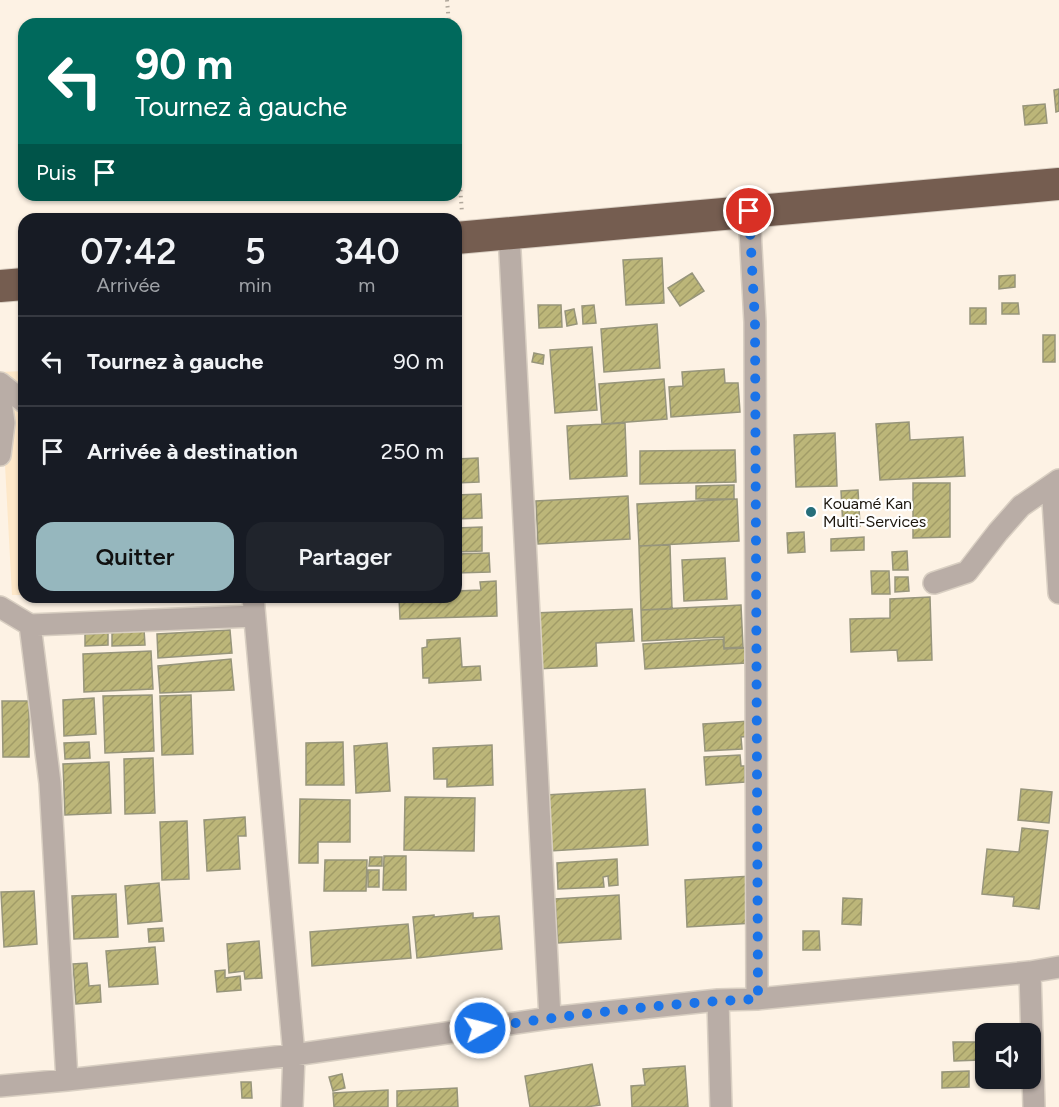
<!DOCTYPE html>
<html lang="fr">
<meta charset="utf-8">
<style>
body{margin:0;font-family:Figtree,sans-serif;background:#20242c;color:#f1f3f6;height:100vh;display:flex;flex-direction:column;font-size:22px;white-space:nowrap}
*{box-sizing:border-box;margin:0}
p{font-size:20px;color:#9ea1a6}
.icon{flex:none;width:33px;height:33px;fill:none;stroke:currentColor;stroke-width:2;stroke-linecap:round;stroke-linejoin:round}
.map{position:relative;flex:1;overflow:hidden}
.details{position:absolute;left:18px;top:213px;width:444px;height:390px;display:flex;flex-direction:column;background:#171b24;border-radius:18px;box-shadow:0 2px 4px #0004}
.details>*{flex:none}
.hud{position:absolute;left:18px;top:18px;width:444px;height:183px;border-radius:18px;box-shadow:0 2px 4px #0004;background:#00695c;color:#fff;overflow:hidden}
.fabs{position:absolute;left:975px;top:1023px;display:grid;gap:12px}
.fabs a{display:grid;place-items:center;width:66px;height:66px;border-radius:12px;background:#171b24;box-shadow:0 2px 4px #0004;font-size:30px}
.pin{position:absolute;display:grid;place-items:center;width:51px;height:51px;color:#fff;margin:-26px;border:3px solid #fff;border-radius:50%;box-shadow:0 2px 6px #0007}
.me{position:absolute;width:66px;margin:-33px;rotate:82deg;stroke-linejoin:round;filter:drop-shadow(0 0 4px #0008)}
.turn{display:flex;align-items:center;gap:21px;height:126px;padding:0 18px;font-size:27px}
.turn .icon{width:78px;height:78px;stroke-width:2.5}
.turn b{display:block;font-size:42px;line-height:51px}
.then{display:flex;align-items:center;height:57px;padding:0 18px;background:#0003;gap:12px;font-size:22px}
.eta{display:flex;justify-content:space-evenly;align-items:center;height:102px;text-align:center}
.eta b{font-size:36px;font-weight:600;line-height:42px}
.action{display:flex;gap:12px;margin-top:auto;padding:12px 18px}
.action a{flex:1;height:69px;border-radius:18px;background:#96b7be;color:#111;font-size:24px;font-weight:600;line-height:69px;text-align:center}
.action a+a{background:#20242c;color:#f1f3f6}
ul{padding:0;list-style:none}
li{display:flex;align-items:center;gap:18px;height:90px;padding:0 18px;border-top:2px solid #363941}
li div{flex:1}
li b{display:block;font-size:22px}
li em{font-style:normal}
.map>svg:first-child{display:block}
</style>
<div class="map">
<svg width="1059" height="1107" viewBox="0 0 1059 1107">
<defs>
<pattern id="building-hatch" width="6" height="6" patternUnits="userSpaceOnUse" patternTransform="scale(1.5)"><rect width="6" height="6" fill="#bcb679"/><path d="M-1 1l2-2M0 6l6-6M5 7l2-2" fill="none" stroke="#a19c67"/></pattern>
</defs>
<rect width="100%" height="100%" fill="#fdf2e4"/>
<path fill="#fee8c9" d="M24,371V595H12L0,372Z"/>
<path fill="url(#building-hatch)" stroke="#97957b" stroke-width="1.5" d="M1059,89V111L1056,112L1054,90Z
M1045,104L1047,123L1025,125L1023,106Z
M662,258L664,303L626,305L623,260Z
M692,273L704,291L680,306L668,288Z
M1015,275V287L999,289V276Z
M1002,303H1018L1019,314H1002Z
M538,305H561L562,327L539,328Z
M594,305L596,323L583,324L582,306Z
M970,308H986V324H970Z
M574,309L577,324L567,326L565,311Z
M657,324L660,368L604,372L601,329Z
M1043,335H1055V362H1043Z
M592,347L597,410L555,413L550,350Z
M534,353L544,355L543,364L532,362Z
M724,369L725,383H738L740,412L671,417L669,387L683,386L682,372Z
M664,379L667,419L602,424L599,384Z
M909,422L910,440L963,437L965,476L880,480L876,424Z
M625,423L627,476L570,479L567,426Z
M835,433L837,486L796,487L794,435Z
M735,450L736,482L640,484V451Z
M478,458L479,482L456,483V459Z
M913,483H950V537L913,538Z
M734,485V499H696V486Z
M858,490L860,526L843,527L841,491Z
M481,494L482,518L456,519V495Z
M628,496L630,539L538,544L536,501Z
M737,499L739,541L639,546L637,504Z
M482,527V551L456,552V528Z
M804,532L805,552L788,553L787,533Z
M864,537V550L831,551V539Z
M670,545L672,609L641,610L639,546Z
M907,551L908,570H893L892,552Z
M489,553L490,572L456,573V554Z
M725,558L727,599L684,601L682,560Z
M871,571H889L890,594H872Z
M895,577H908L909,591L895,592Z
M496,581L497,616L400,619L399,597H456V591L481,590L480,582Z
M930,597L932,660L898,661L897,650L851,652L850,619L890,618V599Z
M741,605L743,647L724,648V637L642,641L641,610Z
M632,609L634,641L596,643L597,666L536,669L534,613Z
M144,629L145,645L112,646V630Z
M230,630L232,653L158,658L157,634Z
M108,633V645L85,646V634Z
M460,638L462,667L480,666L481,680L429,683V678H423L422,648L427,647V640Z
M723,639L724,649L745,648L746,663L645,669L643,644Z
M151,651L153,689L84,692L83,654Z
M231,659L234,690L160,693L158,666Z
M152,695L154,751L105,753L103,696Z
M191,695L193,754L162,755L160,696Z
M94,698L96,734L64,736L63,700Z
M2,701H29V757H3Z
M750,721L751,736L741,737L742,749L705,751L703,724Z
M89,742L90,758L65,759L64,743Z
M343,742L344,785H306V743Z
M387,743L390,791L356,793L354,746Z
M492,745L493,785L447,787V779H434L433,748Z
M740,755L741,766H745V782L706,785L704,757Z
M153,758L155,813L125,814L124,759Z
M109,762L111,813L65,815L63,764Z
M645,789L648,845L550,851L546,795Z
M1021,789L1052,792L1049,823L1018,820Z
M405,797L475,798L474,851L404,850Z
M300,799L350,800V842H318V863H299Z
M245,817L246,836H238L240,869L207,871L204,820Z
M187,821L189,879L162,880L160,822Z
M1022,828L1048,831L1039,909L1013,906L1014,897L982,894L987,849L1019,852Z
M384,856H406V890H383Z
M370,857H382V866H369Z
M617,859L618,885L609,886L608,876L603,877L604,887L558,889L557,863Z
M325,860H367L366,891H324Z
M368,870H379V887H368Z
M752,876L754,923L687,927L685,880Z
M159,883L162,921L128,924L125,886Z
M34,891L37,944L4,947L1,892Z
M116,894L118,937L74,939L72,896Z
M619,895L621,939L558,943L555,899Z
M843,898L862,899L861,925L842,924Z
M473,913V918L499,916L502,949L417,958L413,917L434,915V917Z
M408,924L411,958L312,966L310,932Z
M163,928L164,941L149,942L148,929Z
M803,931H819L820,950H803Z
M259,941L262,978L245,979L244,971L229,973L227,944Z
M155,947L158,984L109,987L106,951Z
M87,963L89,986L100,985L101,1002L76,1004L73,964Z
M225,970V978L240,976L241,990L217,992L215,971Z
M953,1042H980L981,1060L954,1061Z
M592,1064L600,1105L586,1107H530L525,1076Z
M685,1066L688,1107H632L631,1086L645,1085L643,1069Z
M969,1071V1087L942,1088V1072Z
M342,1074L345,1088L333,1091L329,1077Z
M241,1082H251L252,1098H242Z
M457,1088L458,1107H397V1091Z
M388,1090V1107H334L333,1093Z"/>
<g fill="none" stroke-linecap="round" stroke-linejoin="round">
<defs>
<path id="minor" d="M749,211L755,322L757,999
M509,233L550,1018
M0,383L24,402
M0,394L4,423L0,455
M1052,485L1059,593
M934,583L967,572L998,532L1021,506L1059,480
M253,597L294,1055L292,1107
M0,607L30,625L50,783L67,1080
M30,625L254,616
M1030,972L1034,1107
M718,1000L721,1107
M0,1086L67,1080L294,1055L550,1018L718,1000L757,999L1030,972L1059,967"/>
<path id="highway" d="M456,238L1059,184
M0,286L24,284"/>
</defs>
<use href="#minor" stroke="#d9cfc2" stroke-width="24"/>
<use href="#highway" stroke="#d9cfc2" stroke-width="34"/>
<path stroke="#b1a89c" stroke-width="4" stroke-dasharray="1.5 4.5" stroke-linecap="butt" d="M447,0L449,24
M456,130L462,213"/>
<use href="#minor" stroke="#b9ada6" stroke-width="21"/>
<use href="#highway" stroke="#755d50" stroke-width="32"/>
</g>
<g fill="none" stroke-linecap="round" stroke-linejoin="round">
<path stroke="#1a73e8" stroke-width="10" stroke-dasharray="0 18" d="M480,1028C572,1015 665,1003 758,999L755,322L749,211"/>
</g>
<circle fill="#266e7a" stroke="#fff" stroke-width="2" cx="811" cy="512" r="6"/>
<g text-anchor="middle" stroke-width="4.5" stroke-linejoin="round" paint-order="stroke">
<g font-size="16" fill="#1c160d" stroke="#fff" text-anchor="start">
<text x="823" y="509">Kouamé Kan<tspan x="823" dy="18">Multi-Services</tspan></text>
</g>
</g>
</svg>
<div class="fabs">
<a><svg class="icon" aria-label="sound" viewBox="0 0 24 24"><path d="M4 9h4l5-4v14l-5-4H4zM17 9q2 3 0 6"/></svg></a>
</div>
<div class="pin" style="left:749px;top:211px;background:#d93025"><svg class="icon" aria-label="arrive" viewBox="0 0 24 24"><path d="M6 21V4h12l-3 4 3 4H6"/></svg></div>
<svg class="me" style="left:480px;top:1028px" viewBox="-20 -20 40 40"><circle r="17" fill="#1a73e8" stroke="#fff" stroke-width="3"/><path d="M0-11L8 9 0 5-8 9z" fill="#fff"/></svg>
<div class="hud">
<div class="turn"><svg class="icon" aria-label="left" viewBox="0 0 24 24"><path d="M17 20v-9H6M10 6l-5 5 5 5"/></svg><div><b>90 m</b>Tournez à gauche</div></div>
<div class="then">Puis<svg class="icon" aria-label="arrive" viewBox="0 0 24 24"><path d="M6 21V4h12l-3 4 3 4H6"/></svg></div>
</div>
<section class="details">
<div class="eta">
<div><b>07:42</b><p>Arrivée</p></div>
<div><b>5</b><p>min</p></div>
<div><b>340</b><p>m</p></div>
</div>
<ul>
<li><svg class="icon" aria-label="left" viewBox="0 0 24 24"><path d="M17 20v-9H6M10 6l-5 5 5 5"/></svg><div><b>Tournez à gauche</b></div><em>90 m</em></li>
<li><svg class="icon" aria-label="arrive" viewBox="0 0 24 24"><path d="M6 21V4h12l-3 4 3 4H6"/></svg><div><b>Arrivée à destination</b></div><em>250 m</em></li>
</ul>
<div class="action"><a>Quitter</a><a>Partager</a></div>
</section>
</div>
